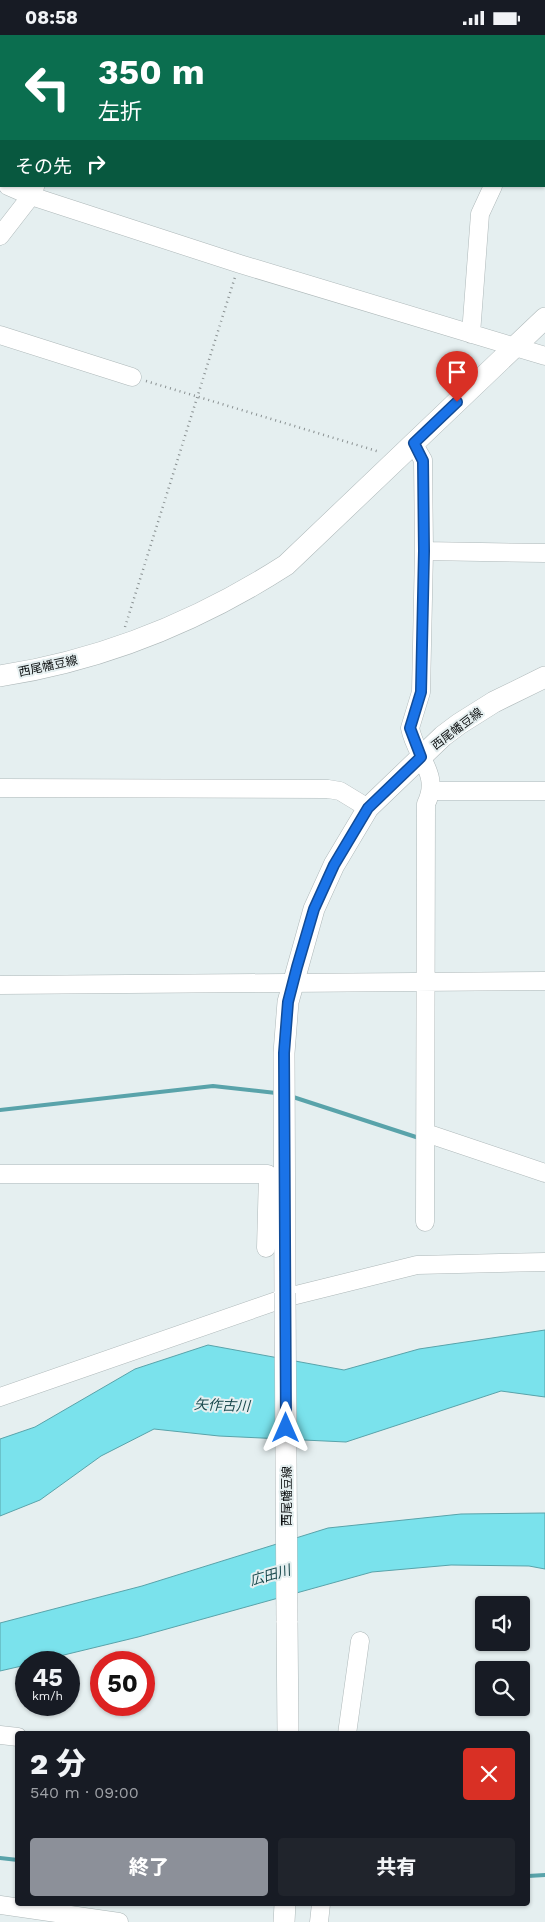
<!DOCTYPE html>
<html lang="ja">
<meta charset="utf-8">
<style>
body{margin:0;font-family:"Work Sans","Noto Sans JP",sans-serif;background:#20242c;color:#f1f3f6;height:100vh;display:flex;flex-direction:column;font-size:19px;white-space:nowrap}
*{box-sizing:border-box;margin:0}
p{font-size:16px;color:#9ea1a6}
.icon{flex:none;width:28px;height:28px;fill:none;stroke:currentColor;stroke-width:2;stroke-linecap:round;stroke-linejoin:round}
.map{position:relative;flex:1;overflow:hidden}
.sheet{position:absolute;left:15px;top:1696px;width:515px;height:175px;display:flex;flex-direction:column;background:#171b24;border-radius:5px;box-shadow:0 1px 4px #0004}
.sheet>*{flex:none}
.hud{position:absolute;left:0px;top:0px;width:545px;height:152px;box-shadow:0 1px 4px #0004;background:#0b6e4f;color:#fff;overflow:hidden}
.tools{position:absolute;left:475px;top:1561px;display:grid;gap:10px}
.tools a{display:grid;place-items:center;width:55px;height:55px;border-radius:5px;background:#171b24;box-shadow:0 1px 4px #0004;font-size:25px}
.speed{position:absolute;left:15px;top:1616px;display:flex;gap:10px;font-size:25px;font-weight:700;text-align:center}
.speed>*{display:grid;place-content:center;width:65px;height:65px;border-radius:50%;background:#171b24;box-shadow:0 1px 4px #0004;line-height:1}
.speed small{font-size:12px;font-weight:400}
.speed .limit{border:8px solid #d22;background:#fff;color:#111}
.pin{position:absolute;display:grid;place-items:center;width:42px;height:42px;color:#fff;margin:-51px -21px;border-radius:50% 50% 50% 0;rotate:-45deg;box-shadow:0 0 5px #0007}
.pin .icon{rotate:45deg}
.me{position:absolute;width:55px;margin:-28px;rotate:0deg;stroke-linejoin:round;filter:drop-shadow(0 0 4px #0008)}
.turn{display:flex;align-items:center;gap:18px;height:105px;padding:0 15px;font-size:22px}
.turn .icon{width:65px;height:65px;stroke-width:2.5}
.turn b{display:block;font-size:35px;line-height:42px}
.then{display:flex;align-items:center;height:48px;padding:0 15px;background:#0003;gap:10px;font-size:19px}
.round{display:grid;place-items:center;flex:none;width:52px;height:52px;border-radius:5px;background:#20242c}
.head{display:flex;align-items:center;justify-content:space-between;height:85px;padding:0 15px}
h1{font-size:30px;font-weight:800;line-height:38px}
.action{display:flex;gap:10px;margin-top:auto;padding:10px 15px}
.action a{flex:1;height:58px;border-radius:5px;background:#8c9099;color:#fff;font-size:20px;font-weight:800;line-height:58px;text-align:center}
.action a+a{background:#20242c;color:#f1f3f6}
.status{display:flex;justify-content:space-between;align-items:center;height:35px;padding:0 25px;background:#171b24;direction:ltr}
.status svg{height:14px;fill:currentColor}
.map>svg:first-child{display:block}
</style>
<div class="status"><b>08:58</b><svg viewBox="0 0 49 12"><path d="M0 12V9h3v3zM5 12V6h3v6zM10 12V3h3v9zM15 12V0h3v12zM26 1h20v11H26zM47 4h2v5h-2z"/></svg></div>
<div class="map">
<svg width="545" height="1887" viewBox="0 0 545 1887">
<rect width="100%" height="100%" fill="#e5eff0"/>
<path fill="#7ae2ec" stroke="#59a3aa" d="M545,1295V1362L501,1356L346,1407L219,1401L154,1394L101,1421L40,1465L0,1481V1404L35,1392L135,1334L208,1310L344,1335L419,1314Z
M545,1478V1534L529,1531L451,1530L372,1537L138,1602L35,1627L26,1628V1630L0,1636V1588L142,1551L328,1493L461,1479Z"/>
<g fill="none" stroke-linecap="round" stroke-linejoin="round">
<path stroke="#59a3aa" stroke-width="4" d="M290,1061L419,1103
M0,1075L213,1051L276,1058
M0,1823L18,1825
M528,1841L545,1840"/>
<defs>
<path id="minor" d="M380,0L383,1
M163,1L164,0
M442,1V0
M544,66L545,67
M8,151L31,161L240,229L545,321
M0,201L31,161L35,152
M471,299L480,179L493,151
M0,300L132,342
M413,408L423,425L424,516L421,657L410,693C416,723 441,739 426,769L425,1187
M424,516L545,518
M0,753L328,754L340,756L368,773
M432,756H545
M0,950L545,946
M426,1098L545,1138
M0,1139H268L266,1213
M0,1362L288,1262L417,1230L545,1227
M347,1699L360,1606
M0,1700L18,1702
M0,1870L119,1887
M319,1887L321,1869"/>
<path id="major" d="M0,641C102,625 199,586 286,530L545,283
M285,1258L284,1018L288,967L314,874L334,830L368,773L443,701L459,689L494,667L545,642
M287,1586L288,1699
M284,1887L285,1869"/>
</defs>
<use href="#minor" stroke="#aeb8b9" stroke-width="19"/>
<use href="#major" stroke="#aeb8b9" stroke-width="22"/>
<path stroke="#899091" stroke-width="2.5" stroke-dasharray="1 4" stroke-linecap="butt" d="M146,346L380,417
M125,592L235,242"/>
<use href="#minor" stroke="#fff" stroke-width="18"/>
<use href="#major" stroke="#fff" stroke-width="21"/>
<defs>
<path id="major-bridge" d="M285,1258L287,1586"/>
</defs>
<use href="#major-bridge" stroke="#aeb8b9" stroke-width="22" stroke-linecap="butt"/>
<use href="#major-bridge" stroke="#fff" stroke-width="21"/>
</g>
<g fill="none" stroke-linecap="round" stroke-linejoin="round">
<defs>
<path id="route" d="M286,1393L284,1018L288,967L297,932L314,874L334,830L368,773L421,722L410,693L421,657L424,516L423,426L414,408L457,367"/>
</defs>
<use href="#route" stroke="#114b97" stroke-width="12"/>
<use href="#route" stroke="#1a73e8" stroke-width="9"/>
</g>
<g text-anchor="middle" stroke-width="4" stroke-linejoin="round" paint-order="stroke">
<g font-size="12" fill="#0d1011" stroke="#e5eff0">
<text transform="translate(48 631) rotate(-12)" y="4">西尾幡豆線</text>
<text transform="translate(457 694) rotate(-37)" y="4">西尾幡豆線</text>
<text transform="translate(287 1461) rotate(-90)" y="4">西尾幡豆線</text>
</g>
<g font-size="14" font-style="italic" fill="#1a4a4e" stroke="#e5eff0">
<text transform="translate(222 1370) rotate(2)" y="5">矢作古川</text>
<text transform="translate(270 1540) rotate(-16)" y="5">広田川</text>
</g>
</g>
</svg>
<div class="tools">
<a><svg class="icon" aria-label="sound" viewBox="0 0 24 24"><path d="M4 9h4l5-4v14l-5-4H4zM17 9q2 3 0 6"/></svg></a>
<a><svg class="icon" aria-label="search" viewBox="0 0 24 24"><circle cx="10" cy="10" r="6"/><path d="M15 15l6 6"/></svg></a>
</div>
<div class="speed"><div>45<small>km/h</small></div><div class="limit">50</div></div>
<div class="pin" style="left:457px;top:367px;background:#d93025"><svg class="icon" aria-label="arrive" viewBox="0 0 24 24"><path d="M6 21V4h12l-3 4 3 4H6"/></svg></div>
<svg class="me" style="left:286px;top:1393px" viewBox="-20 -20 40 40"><path d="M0-17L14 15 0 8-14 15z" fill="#1a73e8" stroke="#fff" stroke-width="4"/></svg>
<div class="hud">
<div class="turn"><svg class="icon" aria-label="left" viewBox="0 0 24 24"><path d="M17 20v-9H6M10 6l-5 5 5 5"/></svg><div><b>350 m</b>左折</div></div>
<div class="then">その先<svg class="icon" aria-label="right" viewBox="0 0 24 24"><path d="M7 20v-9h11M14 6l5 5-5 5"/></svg></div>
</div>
<section class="sheet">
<div class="head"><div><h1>2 分</h1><p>540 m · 09:00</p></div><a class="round" style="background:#d93025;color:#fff"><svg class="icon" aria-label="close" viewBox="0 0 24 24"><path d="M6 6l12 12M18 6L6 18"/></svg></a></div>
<div class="action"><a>終了</a><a>共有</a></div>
</section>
</div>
